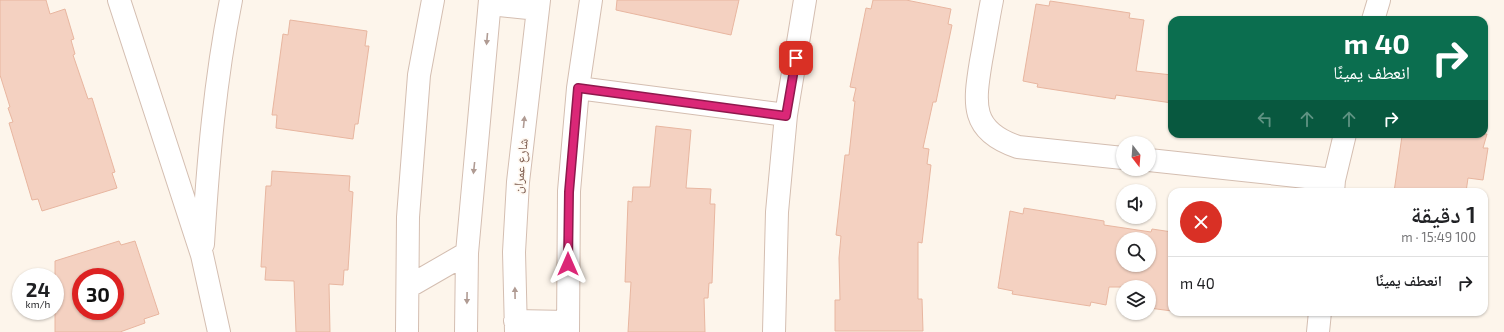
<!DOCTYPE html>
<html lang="ar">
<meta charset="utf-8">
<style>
body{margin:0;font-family:"Exo 2","Noto Naskh Arabic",sans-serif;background:#f6f6f6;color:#202124;direction:rtl;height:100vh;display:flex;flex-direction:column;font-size:15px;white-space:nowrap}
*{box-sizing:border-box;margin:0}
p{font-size:13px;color:#757577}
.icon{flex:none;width:22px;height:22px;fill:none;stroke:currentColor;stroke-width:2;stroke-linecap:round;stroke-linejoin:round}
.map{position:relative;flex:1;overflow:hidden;direction:ltr}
.details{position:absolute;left:1168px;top:188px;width:320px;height:128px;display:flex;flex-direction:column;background:#fff;border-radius:12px;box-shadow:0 1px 3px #0004;direction:rtl}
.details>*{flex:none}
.banner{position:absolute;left:1168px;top:16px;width:320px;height:122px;border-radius:12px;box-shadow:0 1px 3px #0004;direction:rtl;background:#0b6e4f;color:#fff;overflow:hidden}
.needle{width:26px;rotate:163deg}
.controls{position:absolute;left:1116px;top:136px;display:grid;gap:8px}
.controls a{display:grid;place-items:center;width:40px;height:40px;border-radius:50%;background:#fff;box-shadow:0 1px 3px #0004;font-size:20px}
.speed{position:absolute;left:12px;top:268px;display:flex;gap:8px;font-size:20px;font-weight:700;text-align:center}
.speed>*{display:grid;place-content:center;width:52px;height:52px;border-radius:50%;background:#fff;box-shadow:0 1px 3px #0004;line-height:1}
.speed small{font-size:10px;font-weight:400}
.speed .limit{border:6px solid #d22;background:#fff;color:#111}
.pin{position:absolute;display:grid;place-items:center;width:34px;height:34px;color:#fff;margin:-17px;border-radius:8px;box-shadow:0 2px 6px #0006}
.me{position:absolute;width:44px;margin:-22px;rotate:0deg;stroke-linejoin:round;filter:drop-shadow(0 0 3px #0008)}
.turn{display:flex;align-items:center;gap:14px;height:84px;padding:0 12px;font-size:18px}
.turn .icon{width:52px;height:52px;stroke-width:2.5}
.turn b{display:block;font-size:28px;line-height:34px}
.lanes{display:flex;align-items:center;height:38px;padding:0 12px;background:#0003;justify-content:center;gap:20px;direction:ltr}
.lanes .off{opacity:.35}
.round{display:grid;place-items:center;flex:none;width:42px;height:42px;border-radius:21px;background:#f6f6f6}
.summary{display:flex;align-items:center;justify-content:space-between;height:68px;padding:0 12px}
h1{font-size:24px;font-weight:600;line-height:30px}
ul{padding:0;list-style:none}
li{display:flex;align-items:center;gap:12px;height:52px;padding:0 12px;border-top:1px solid #e0e0e0}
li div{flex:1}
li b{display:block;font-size:15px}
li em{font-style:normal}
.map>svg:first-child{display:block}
</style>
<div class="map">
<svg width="1504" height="332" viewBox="0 0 1504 332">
<rect width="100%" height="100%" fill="#fdf5eb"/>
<path fill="#f4d1c1" stroke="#e8b6a0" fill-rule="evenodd" d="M0,0H46L50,14L65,9L74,39L71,40L75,54L73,55L88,99L92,98L115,172L112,173L117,188L42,211L38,199L32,200L9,123L13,122L8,108L10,107L0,75Z
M617,0H739L731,35L616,10Z
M873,0H906L951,9L948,24L952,25L936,102H933L923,148L929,149L927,164L931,165L922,243L918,242V299H922L923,331H835V300H840L839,258L841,236L836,235L845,155H849L855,101H853L856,88L850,87L866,8L871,9Z
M1050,1L1130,13L1129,18L1144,20L1136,71L1172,75V103L1116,95L1115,99L1037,87L1038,84L1023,81L1036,4L1049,6Z
M290,20L367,31L365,46H369L358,124H355L353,139L276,128L277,115H272L283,34L288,35Z
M656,126L691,130L686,188L711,189L710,204H715L712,283H709L708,298H704L705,332H628L631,282H625L628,201L632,202L633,187H650Z
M1407,134H1487L1483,148H1488L1483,180L1468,178L1466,192H1394L1402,136L1406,137Z
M272,171L350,176L349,191L353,192L348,270H344L343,285L329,284L330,332H296L294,281L265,280L266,267H261L264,217L266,186H271Z
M1024,208L1104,221V225L1151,232L1152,229L1172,232V311L1149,308V287H1109L1106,305L1091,302L1090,306L1012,294L1013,291L998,288L1010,211L1023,214ZM1123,239H1149V265H1123Z
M119,241L121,245L135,241L159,314L144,319L145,323L120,332H55V261ZM81,277H115V311H81Z"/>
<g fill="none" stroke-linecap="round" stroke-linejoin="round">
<defs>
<path id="minor" d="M119,0L202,255L219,332
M992,0C988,20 985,40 981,61C974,104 970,131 1018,147L1123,158
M490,4L538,9
M1373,20L1379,0
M578,88L786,115
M1149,160L1334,180
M1333,192L1334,180L1345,134
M203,244C208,162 215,80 231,0
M408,287L467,253
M515,321L568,322
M407,332L408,217L419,75L433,0
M466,332L467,253L490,0
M516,332L514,252L518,182L539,0
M568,332L569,191L578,88L591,0
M774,332L777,212L786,115L805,0
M1318,332L1320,312"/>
</defs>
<use href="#minor" stroke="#d4beb1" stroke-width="24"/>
<use href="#minor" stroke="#fff" stroke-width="22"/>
</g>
<defs><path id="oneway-solid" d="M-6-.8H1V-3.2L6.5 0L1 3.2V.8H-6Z"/></defs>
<g fill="#b09b93">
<use href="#oneway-solid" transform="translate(487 39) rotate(95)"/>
<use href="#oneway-solid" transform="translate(524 122) rotate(-84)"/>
<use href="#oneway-solid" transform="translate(474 168) rotate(96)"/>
<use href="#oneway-solid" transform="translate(515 293) rotate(-91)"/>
<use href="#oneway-solid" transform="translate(467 298) rotate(91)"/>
</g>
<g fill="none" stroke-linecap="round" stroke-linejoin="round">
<defs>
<path id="route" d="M568,264L569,192L578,88L786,116L796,58"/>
</defs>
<use href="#route" stroke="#8e194d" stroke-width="10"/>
<use href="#route" stroke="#db2777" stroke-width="7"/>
</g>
<g text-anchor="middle" stroke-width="3.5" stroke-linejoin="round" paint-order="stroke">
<g font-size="13" fill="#7b594b" stroke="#fff9f2">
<text transform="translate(520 166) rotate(-84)" y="5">شارع عمران</text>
</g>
</g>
</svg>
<div class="controls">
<a><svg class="needle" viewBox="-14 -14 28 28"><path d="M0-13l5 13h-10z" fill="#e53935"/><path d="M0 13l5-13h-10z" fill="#757577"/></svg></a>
<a><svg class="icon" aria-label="sound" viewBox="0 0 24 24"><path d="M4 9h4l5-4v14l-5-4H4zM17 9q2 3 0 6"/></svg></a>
<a><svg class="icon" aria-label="search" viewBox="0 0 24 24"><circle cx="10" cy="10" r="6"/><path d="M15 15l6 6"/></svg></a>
<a><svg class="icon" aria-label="layers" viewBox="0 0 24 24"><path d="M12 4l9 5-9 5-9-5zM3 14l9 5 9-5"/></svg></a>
</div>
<div class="speed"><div>24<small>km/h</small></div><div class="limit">30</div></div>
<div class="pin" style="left:796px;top:58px;background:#d93025"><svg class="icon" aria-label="arrive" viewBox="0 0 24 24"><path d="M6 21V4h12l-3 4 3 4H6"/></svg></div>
<svg class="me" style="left:568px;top:264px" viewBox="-20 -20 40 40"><path d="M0-17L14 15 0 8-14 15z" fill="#db2777" stroke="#fff" stroke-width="4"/></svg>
<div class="banner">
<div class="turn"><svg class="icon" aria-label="right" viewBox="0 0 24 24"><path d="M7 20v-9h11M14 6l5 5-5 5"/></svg><div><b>40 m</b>انعطف يمينًا</div></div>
<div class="lanes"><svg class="icon off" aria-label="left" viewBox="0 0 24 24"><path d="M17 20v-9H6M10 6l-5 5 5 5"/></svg><svg class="icon off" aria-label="ahead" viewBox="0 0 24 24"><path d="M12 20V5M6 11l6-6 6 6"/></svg><svg class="icon off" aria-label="ahead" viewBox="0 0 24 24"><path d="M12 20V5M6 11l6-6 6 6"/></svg><svg class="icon" aria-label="right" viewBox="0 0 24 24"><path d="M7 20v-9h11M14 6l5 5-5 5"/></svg></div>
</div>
<section class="details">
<div class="summary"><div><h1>1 دقيقة</h1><p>100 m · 15:49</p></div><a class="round" style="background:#d93025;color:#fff"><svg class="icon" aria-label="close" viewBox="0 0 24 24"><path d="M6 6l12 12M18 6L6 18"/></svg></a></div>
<ul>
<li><svg class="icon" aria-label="right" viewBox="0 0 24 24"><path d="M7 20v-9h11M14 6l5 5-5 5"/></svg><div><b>انعطف يمينًا</b></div><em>40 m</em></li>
</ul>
</section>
</div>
